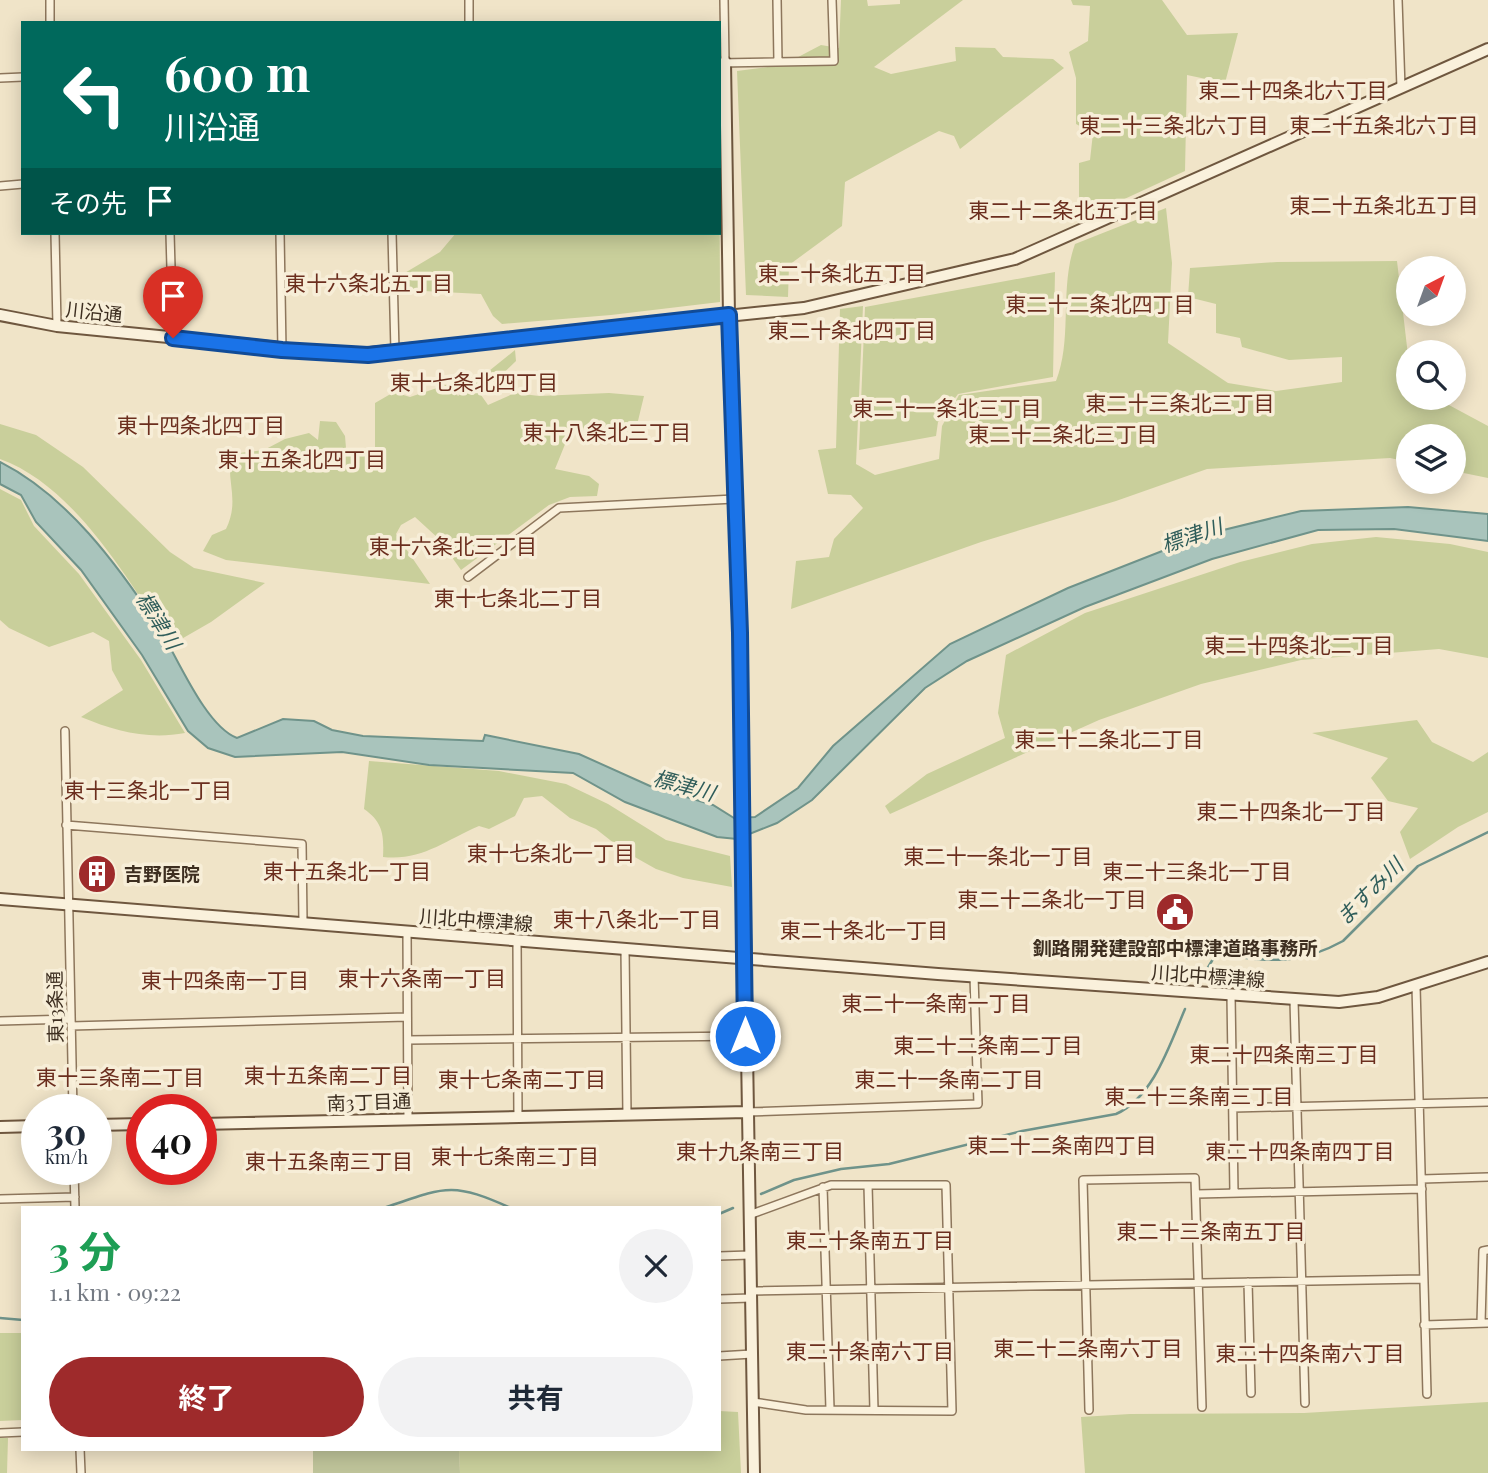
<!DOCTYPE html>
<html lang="ja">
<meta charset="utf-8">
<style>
body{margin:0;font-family:"Playfair Display","Noto Sans JP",serif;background:#f2f2f3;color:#1f2937;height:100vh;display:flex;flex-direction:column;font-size:26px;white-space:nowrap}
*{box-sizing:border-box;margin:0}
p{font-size:23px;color:#747a83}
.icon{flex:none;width:38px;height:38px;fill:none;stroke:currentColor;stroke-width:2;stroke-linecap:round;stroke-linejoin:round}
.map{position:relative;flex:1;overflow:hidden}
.sheet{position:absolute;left:21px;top:1206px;width:700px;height:245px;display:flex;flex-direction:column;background:#fff;border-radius:0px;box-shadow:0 4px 18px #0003}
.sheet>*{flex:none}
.top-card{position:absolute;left:21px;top:21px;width:700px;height:214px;border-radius:0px;box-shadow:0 4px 18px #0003;background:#00695c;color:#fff;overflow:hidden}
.needle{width:46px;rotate:41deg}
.fabs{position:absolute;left:1396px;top:256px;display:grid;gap:14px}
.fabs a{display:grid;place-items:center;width:70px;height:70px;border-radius:50%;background:#fff;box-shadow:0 4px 18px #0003;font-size:35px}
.speed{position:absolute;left:21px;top:1094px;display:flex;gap:14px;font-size:35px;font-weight:700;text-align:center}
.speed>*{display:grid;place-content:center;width:91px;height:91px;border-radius:50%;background:#fff;box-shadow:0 4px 18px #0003;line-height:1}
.speed small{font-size:18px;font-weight:400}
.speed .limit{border:10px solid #d22;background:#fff;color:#111}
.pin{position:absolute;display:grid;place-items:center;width:60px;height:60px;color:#fff;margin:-72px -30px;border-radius:50% 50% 50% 0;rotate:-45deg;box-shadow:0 0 7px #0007}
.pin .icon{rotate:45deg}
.me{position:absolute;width:77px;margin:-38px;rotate:0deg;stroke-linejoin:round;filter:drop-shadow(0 0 5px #0008)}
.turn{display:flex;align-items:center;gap:24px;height:147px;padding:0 28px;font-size:32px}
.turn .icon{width:91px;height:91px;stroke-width:2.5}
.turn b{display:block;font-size:49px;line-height:60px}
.then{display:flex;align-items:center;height:66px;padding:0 28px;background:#0003;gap:14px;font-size:26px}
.round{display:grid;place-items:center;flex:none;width:74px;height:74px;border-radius:37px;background:#f2f2f3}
.overview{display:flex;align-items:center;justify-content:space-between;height:119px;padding:0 28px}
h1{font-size:42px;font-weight:700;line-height:52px;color:#1e9e55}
.cta{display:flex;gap:14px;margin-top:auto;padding:14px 28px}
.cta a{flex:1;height:80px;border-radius:42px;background:#9e2a2b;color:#fff;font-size:28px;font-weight:700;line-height:80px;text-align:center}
.cta a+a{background:#f2f2f3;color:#1f2937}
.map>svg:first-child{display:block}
</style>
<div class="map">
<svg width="1488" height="1473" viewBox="0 0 1488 1473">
<rect width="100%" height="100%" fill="#f0e4c8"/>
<path fill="#c9cf9b" d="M841,0H867L868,6L900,4V0H963L874,67L891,74L956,61L955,47L995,48L1003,57L1053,59L1064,68L960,149L954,136L939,131L845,182L842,226L789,265L788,297L746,295L737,71L783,65L821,45L839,48Z
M1071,0H1162L1187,35L1238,33L1225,83L1187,75L1185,171L1079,220V163L1090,160L1093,133L1076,124V78L1069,52L1088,41L1090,6L1073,5Z
M719,65L720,302L611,315L502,324L493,316L481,294L405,290L403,274L440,252L456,233H719Z
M1166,208L1172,263L1168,343L1228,383L1276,391L1342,382V357L1289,360L1242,347L1240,338L1216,333V304L1188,297L1190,268L1277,262L1397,261L1409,364V397H1434L1488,426V478L1454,471V436H1409V462L1390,458L1207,469L1116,501L981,542L791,609L796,561L829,557L834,539L863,508L851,495L828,494L818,450L836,448L840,309L863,306L856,464L875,475L939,459L942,426L959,395L1056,381C1073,338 1059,288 1075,244Z
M1055,272L1053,377L958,394L938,422L936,436L859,450L865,307Z
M515,350L516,361L481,395L488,405L515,393L539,396L609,393L644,396L637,425L585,428L570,432L555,469L589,476L599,484L597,496L570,497L549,505L461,570L439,539L415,517L401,525L396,534L430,584L226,560L203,551L212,535L226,529C240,500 226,483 231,454L264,450L285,439L309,433L318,440L320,421L336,422L345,436L346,448L358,456L375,450V403L394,392L410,397L449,384L458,396Z
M0,424L36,435L83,467L170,552L194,568L265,583L211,622L171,645C129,581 75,486 0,459Z
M0,489L21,500L34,526L79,574L141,660L185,733C148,740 115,731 81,717L123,690L112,670L109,641L93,632L49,647L9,628L0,620Z
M1376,537L1450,544L1488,552V658L1439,649L1301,660L1201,684L1099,720L890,814L885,806L927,774L1005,738L998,713L1006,655L1085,613L1240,562L1312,544Z
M1417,720L1432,742L1473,762L1488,752V812L1458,827L1410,859L1400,832L1418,808L1388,801L1371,778L1388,758L1312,733Z
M369,761L499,771L566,784L608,804L666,840L730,856L732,887L683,878L656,869L624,851L596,829L570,818L542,796L524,798L515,816L489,829L479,826C444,841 422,861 383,857C384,835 383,822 364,809Z
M0,1333H23V1420L0,1421Z
M1488,1402V1473H1085L1081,1417L1130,1414L1304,1413Z
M719,1411L738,1412L741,1473H460L459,1449H719Z
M0,1438H8L7,1473H0Z"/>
<path fill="#bfc49a" d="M313,1449H459L460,1473H313Z"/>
<path fill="#a9c4bc" stroke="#6f938a" stroke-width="2" d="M0,462C67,496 117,564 158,626C177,656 205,726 237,738L283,719L314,721L332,730L363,736L483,741L485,735L579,754L650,786L713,805L734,818L755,817L798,788L833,746L950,644L1068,588L1203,535L1301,511L1408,507L1488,514V541L1394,529L1318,530L1212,559L1085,607L967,661L925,688L812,800L777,823L737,839L717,837L625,802L573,773L429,765L342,752L235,757L208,748L188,731L142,655L81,570L36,522L21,495L0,484Z"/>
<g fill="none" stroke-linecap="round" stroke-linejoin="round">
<path stroke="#6f938a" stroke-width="2.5" d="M1200,981L1213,959L1222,955C1270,961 1298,966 1343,941L1418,866L1488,832
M761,1194L794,1180L841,1169L889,1164L1022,1131L1116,1114C1153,1098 1170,1044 1185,1009
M384,1208C445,1187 451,1181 511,1208
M719,1214L733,1208
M0,1318L23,1320"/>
<defs>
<path id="street" d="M50,0V23
M469,0V23
M724,0L725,62
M777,0L778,62
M1398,0L1401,88
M719,63L834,61L832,0
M0,78L23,77
M0,186L23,184
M55,233L57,326
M170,233L173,338
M280,233L282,350
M392,233L395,351
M468,577L559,508L734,499
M65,731L73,1110
M66,825L302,844L303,922
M407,932L408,1118
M517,941L518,1117
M625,949L627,1115
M1416,986L1427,1394
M1231,995L1234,1193
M1294,1000L1305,1403
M0,1021L71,1019
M71,1026L407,1017
M408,1040L745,1036
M1233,1108L1488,1102
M747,1112L978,1104L974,976
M74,1169L75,1208
M1422,1179L1488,1177
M868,1185L874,1410
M823,1187L830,1409
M1197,1194L1422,1189
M0,1199L75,1197
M749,1215L831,1185H946L952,1411L806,1410L753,1402
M719,1256L750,1255
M1248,1282L1251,1393
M751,1291L1423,1279
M719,1299L751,1298
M1481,1323L1483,1251L1488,1250
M1424,1325L1488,1323
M719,1356L752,1354
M1089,1410L1083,1180L1195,1178L1202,1407
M0,1433L23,1432
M80,1449L81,1473"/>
<path id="secondary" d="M725,62L729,315L740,633L754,1473
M0,315L57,326L351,355L804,308L1015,259L1488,49
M0,899L938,974L1339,1002L1378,997L1488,962
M201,1124L747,1112
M96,1125L142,1124
M0,1127L37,1126"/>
</defs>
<use href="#street" stroke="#8d765c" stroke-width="10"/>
<use href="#secondary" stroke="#6f573f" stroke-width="14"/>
<use href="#street" stroke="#faf1dc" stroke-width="7"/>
<use href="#secondary" stroke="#faf1dc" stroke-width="10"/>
</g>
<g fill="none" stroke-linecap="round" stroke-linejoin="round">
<defs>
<path id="route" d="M173,338L282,350L368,355L729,315L740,633L745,1036"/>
</defs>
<use href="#route" stroke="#114b97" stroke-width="18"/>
<use href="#route" stroke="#1a73e8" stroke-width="12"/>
</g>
<defs>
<symbol id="building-disc" viewBox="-11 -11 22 22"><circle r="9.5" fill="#9e2a2b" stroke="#f7eed8"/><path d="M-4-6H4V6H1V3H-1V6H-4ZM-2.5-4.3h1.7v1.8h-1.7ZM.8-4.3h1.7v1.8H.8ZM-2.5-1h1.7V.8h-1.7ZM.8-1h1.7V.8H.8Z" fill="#fff"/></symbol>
<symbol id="civic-disc" viewBox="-11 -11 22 22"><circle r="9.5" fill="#9e2a2b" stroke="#f7eed8"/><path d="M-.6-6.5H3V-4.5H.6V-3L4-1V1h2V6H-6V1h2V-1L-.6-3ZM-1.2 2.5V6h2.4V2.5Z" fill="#fff"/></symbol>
</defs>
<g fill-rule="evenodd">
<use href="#building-disc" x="75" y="852" width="44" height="44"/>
<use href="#civic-disc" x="1153" y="890" width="44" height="44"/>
</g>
<g text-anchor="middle" stroke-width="7" stroke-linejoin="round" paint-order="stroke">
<g font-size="19" fill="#3d2e20" stroke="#f7eed8">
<text transform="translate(94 312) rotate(6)" y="7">川沿通</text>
<text transform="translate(476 920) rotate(4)" y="7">川北中標津線</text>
<text transform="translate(1208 976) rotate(4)" y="7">川北中標津線</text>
<text transform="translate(55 1007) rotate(-91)" y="7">東13条通</text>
<text transform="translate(369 1102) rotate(-2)" y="7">南3丁目通</text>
</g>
<g font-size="19" font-weight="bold" fill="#3d2e20" stroke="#f7eed8" text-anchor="start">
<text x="124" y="881">吉野医院</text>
<text x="1175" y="955" text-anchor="middle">釧路開発建設部中標津道路事務所</text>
</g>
<g font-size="21" fill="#6b2e1e" stroke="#f7eed8">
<text x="1293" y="98">東二十四条北六丁目</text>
<text x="1174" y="133">東二十三条北六丁目</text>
<text x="1384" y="133">東二十五条北六丁目</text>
<text x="1384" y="213">東二十五条北五丁目</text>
<text x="1063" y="218">東二十二条北五丁目</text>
<text x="842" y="281">東二十条北五丁目</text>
<text x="369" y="291">東十六条北五丁目</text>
<text x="1100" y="312">東二十二条北四丁目</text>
<text x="852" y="338">東二十条北四丁目</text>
<text x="474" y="390">東十七条北四丁目</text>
<text x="1180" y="411">東二十三条北三丁目</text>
<text x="947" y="416">東二十一条北三丁目</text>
<text x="201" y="433">東十四条北四丁目</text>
<text x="607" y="440">東十八条北三丁目</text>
<text x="1063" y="442">東二十二条北三丁目</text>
<text x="302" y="467">東十五条北四丁目</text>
<text x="453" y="554">東十六条北三丁目</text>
<text x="518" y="606">東十七条北二丁目</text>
<text x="1299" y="653">東二十四条北二丁目</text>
<text x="1109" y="747">東二十二条北二丁目</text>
<text x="148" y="798">東十三条北一丁目</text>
<text x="1291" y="819">東二十四条北一丁目</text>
<text x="551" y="861">東十七条北一丁目</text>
<text x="998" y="864">東二十一条北一丁目</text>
<text x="347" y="879">東十五条北一丁目</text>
<text x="1197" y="879">東二十三条北一丁目</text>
<text x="1052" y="907">東二十二条北一丁目</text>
<text x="637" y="927">東十八条北一丁目</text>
<text x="864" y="938">東二十条北一丁目</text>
<text x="422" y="986">東十六条南一丁目</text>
<text x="225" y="988">東十四条南一丁目</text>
<text x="936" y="1011">東二十一条南一丁目</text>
<text x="988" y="1053">東二十二条南二丁目</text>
<text x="1284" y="1062">東二十四条南三丁目</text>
<text x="328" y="1083">東十五条南二丁目</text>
<text x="120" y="1085">東十三条南二丁目</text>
<text x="522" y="1087">東十七条南二丁目</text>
<text x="949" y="1087">東二十一条南二丁目</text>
<text x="1199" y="1104">東二十三条南三丁目</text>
<text x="1062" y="1153">東二十二条南四丁目</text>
<text x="760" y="1159">東十九条南三丁目</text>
<text x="1300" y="1159">東二十四条南四丁目</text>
<text x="515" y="1164">東十七条南三丁目</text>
<text x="329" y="1169">東十五条南三丁目</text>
<text x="1211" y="1239">東二十三条南五丁目</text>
<text x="870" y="1248">東二十条南五丁目</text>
<text x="1088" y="1356">東二十二条南六丁目</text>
<text x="870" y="1359">東二十条南六丁目</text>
<text x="1310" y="1361">東二十四条南六丁目</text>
</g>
<g font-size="21" font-style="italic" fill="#2f5d5a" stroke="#f7eed8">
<text transform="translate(1192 536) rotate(-19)" y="7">標津川</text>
<text transform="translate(158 621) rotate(58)" y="7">標津川</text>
<text transform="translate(684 786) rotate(15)" y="7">標津川</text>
<text transform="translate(1370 892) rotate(-45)" y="7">ますみ川</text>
</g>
</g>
</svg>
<div class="fabs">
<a><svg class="needle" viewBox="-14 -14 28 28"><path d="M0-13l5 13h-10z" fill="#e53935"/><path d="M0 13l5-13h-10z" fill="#747a83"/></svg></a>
<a><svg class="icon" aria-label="search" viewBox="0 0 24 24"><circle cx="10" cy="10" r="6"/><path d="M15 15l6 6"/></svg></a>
<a><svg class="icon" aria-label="layers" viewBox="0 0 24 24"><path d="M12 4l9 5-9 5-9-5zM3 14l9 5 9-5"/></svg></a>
</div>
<div class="speed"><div>30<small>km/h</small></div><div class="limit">40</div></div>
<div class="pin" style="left:173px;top:338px;background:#d93025"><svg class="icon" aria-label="arrive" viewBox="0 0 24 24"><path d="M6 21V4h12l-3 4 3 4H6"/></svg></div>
<svg class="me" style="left:745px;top:1036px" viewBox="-20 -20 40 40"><circle r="17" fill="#1a73e8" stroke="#fff" stroke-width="3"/><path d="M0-11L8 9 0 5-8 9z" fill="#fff"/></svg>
<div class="top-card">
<div class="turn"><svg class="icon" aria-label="left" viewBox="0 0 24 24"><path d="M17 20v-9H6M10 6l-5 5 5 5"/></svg><div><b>600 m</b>川沿通</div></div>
<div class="then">その先<svg class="icon" aria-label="arrive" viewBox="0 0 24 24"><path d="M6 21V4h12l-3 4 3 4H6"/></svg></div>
</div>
<section class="sheet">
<div class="overview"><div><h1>3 分</h1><p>1.1 km · 09:22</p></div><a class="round"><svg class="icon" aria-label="close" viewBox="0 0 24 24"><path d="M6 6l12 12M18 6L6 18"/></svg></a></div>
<div class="cta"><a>終了</a><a>共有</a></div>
</section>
</div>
